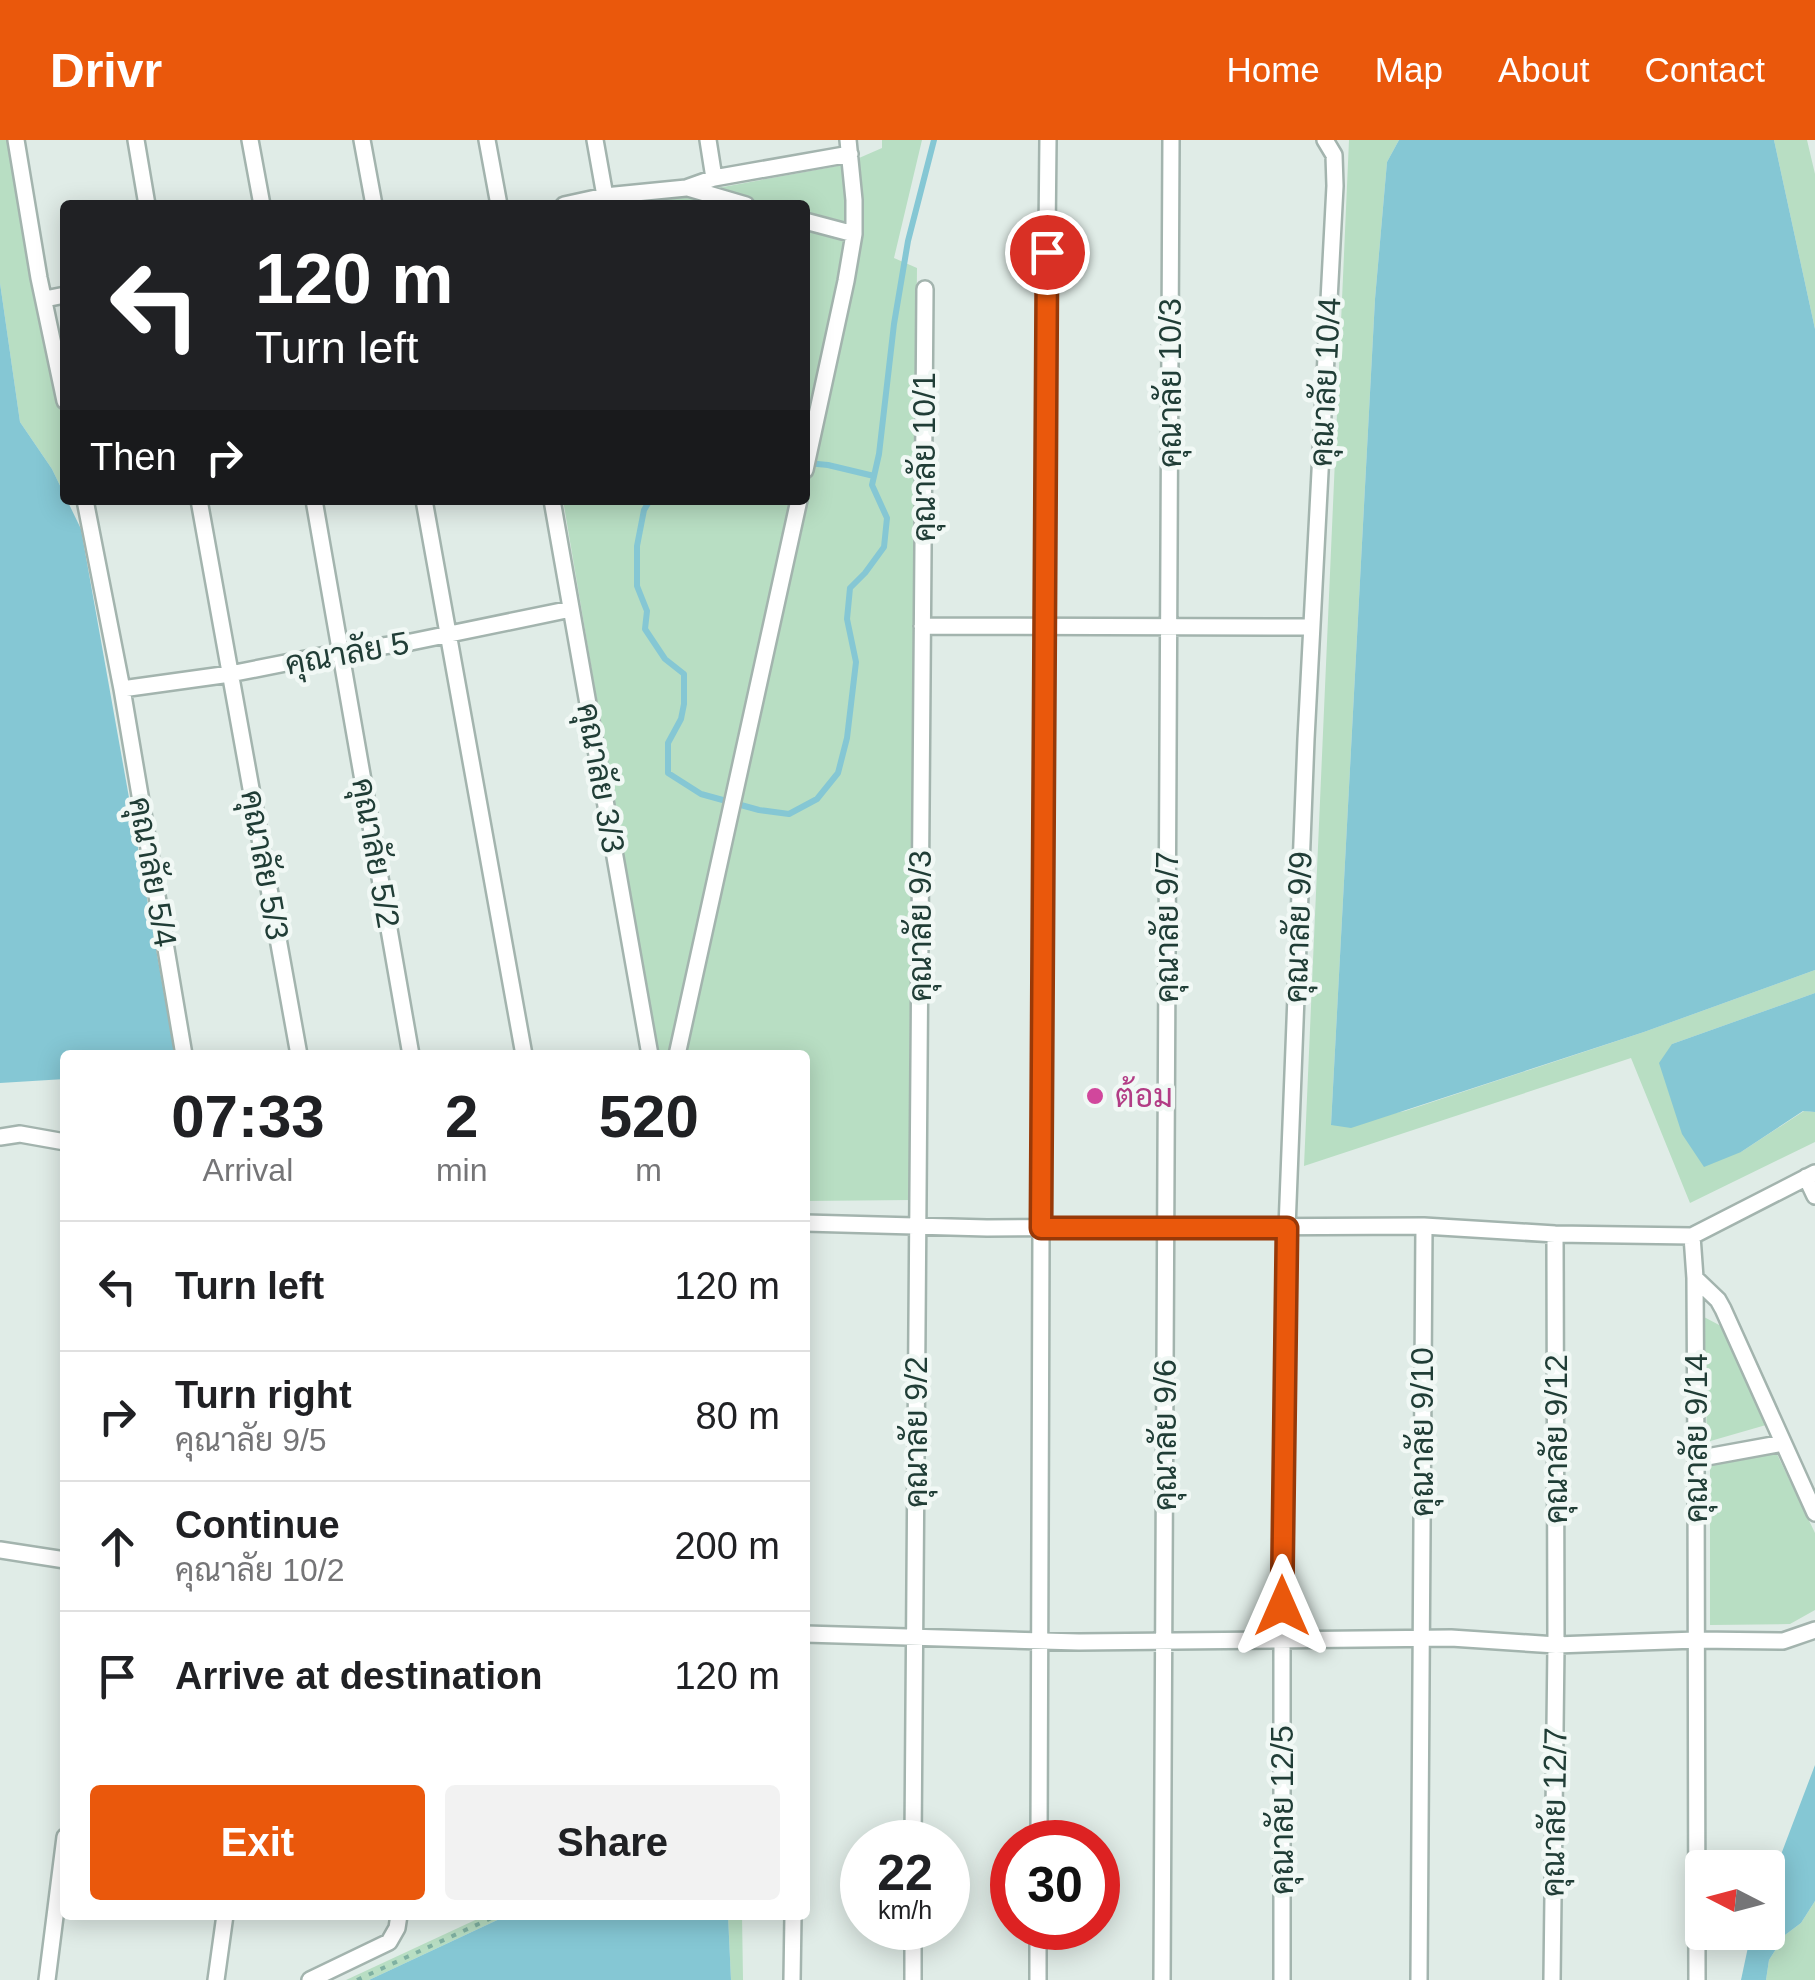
<!DOCTYPE html>
<meta charset="utf-8">
<style>
body{margin:0;font-family:Helvetica,Sarabun,sans-serif;background:#f2f2f2;color:#202124;height:100vh;display:flex;flex-direction:column;font-size:38px;white-space:nowrap}
*{box-sizing:border-box;margin:0}
p{font-size:32px;color:#757577}
.icon{flex:none;width:55px;height:55px;fill:none;stroke:currentColor;stroke-width:2;stroke-linecap:round;stroke-linejoin:round}
.map{position:relative;flex:1;overflow:hidden}
.details{position:absolute;left:60px;top:910px;width:750px;height:870px;display:flex;flex-direction:column;background:#fff;border-radius:10px;box-shadow:0 5px 25px #0003}
.details>*{flex:none}
.guide{position:absolute;left:60px;top:60px;width:750px;height:305px;border-radius:10px;box-shadow:0 5px 25px #0003;background:#202124;color:#fff;overflow:hidden}
.needle{width:65px;rotate:276deg}
.buttons{position:absolute;left:1685px;top:1710px;display:grid;gap:20px}
.buttons a{display:grid;place-items:center;width:100px;height:100px;border-radius:10px;background:#fff;box-shadow:0 5px 25px #0003;font-size:50px}
.speed{position:absolute;left:840px;top:1680px;display:flex;gap:20px;font-size:50px;font-weight:700;text-align:center}
.speed>*{display:grid;place-content:center;width:130px;height:130px;border-radius:50%;background:#fff;box-shadow:0 5px 25px #0003;line-height:1}
.speed small{font-size:25px;font-weight:400}
.speed .limit{border:15px solid #d22;background:#fff;color:#111}
.pin{position:absolute;display:grid;place-items:center;width:85px;height:85px;color:#fff;margin:-42px;border:5px solid #fff;border-radius:50%;box-shadow:0 2px 10px #0007}
.me{position:absolute;width:110px;margin:-55px;rotate:0deg;stroke-linejoin:round;filter:drop-shadow(0 0 8px #0008)}
.turn{display:flex;align-items:center;gap:35px;height:210px;padding:0 30px;font-size:45px}
.turn .icon{width:130px;height:130px;stroke-width:2.5}
.turn b{display:block;font-size:70px;line-height:85px}
.then{display:flex;align-items:center;height:95px;padding:0 30px;background:#0003;gap:20px;font-size:38px}
.eta{display:flex;justify-content:space-evenly;align-items:center;height:170px;text-align:center}
.eta b{font-size:60px;font-weight:600;line-height:70px}
.primary-button{display:flex;gap:20px;margin-top:auto;padding:20px 30px}
.primary-button a{flex:1;height:115px;border-radius:10px;background:#ea580c;color:#fff;font-size:40px;font-weight:600;line-height:115px;text-align:center}
.primary-button a+a{background:#f2f2f2;color:#202124}
ul{padding:0;list-style:none}
li{display:flex;align-items:center;gap:30px;height:130px;padding:0 30px;border-top:2px solid #e0e0e0}
li div{flex:1}
li b{display:block;font-size:38px}
li em{font-style:normal}
header{display:flex;align-items:center;gap:60px;box-sizing:border-box;height:140px;padding:0 50px;background:#ea580c;color:#fff}
header strong{font-size:48px}
nav{display:flex;gap:55px;margin-inline-start:auto;font-size:35px}
.map>svg:first-child{display:block}
</style>
<header>
<strong>Drivr</strong>
<nav><a>Home</a><a>Map</a><a>About</a><a>Contact</a></nav>
</header>
<div class="map">
<svg width="1815" height="1840" viewBox="0 0 1815 1840">
<rect width="100%" height="100%" fill="#e0ece7"/>
<path fill="#b8dec3" d="M0,0H12L65,299V356L52,329L20,282L0,143Z
M882,0H922L894,118L917,128L909,968L912,1060L805,1061V915H657L563,360H805V65H625L843,25L882,8Z
M1349,0H1399L1387,22L1375,159L1331,985L1405,971L1644,892L1815,830V853L1672,904L1741,1012L1804,971L1815,972V1002L1690,1063L1631,918L1304,1026Z
M1774,0H1807L1815,34V189Z
M1704,1177L1721,1186L1766,1285L1707,1302Z
M1776,1312L1815,1393V1470L1790,1484L1710,1485V1326Z
M1815,1761V1840H1766L1769,1820L1785,1795L1801,1783Z
M486,1775H508L369,1840H346Z
M728,1775H742L743,1840H731Z"/>
<path fill="#85c7d4" d="M1399,0H1774L1815,189V830L1644,892L1351,988L1331,985L1375,159L1387,22Z
M0,143L20,282L52,329L81,389L175,915H65V939L0,943Z
M1815,853V972L1803,971L1741,1012L1704,1027L1682,994L1659,923L1672,904Z
M1815,1625V1761L1801,1783L1785,1795L1769,1820L1766,1840H1741L1751,1793L1768,1792V1749Z
M508,1775H728L731,1840H369Z"/>
<g fill="none" stroke-linecap="round" stroke-linejoin="round">
<path stroke="#85c7d4" stroke-width="6" d="M807,323L828,325L874,336
M650,360L644,370L637,406V446L647,471L645,489L665,519L684,534V564L681,579L668,603V633L701,654L759,670L789,674L817,659L838,633L847,598L856,522L847,479L850,448L865,433L884,407L887,378L872,345L879,314L894,184L908,101L934,0"/>
<defs>
<path id="minor" d="M16,0L39,138L65,261
M136,0L147,65
M250,0L262,65
M362,0L374,65
M487,0L499,65
M595,0L605,56
M708,0L714,38
M688,48L746,65
M564,65L605,56L686,48L714,38L850,14
M805,81L854,94
M45,159L65,155
M805,330L846,141L854,94V60L848,0
M85,360L122,549L184,915
M199,360L299,915
M314,360L411,915
M424,360L524,915
M552,360L650,915
M922,486L1311,487
M122,549L230,534L341,512L411,502L571,469
M677,915L799,360
M0,997L20,994L65,1002
M1806,1037L1815,1056
M805,1083L987,1088L1424,1086L1555,1094L1692,1096L1815,1033
M1692,1096L1695,1138L1696,1319L1697,1840
M1695,1138L1718,1160L1723,1169L1815,1373
M1696,1319L1783,1303
M0,1410L65,1420
M805,1494L1079,1502L1451,1498L1556,1505L1696,1500L1783,1501L1815,1490
M913,1702L925,149
M1039,1702L1043,486L1048,0
M47,1840L65,1697
M216,1840L225,1775
M310,1840L389,1802L397,1788L399,1775
M792,1840L793,1775
M913,1840V1788
M1038,1840V1788
M1162,1840L1171,0
M1282,1840V1432L1287,1088L1306,599L1335,46L1334,15L1325,0
M1419,1840L1424,1086
M1552,1840L1556,1505L1555,1094"/>
</defs>
<use href="#minor" stroke="#a3b4ae" stroke-width="20"/>
<path stroke="#7fb1a2" stroke-width="4" stroke-dasharray="5 8" stroke-linecap="butt" d="M357,1840L498,1775"/>
<use href="#minor" stroke="#fff" stroke-width="15"/>
</g>
<g fill="none" stroke-linecap="round" stroke-linejoin="round">
<defs>
<path id="route" d="M1047,112L1041,1088H1287L1282,1466"/>
</defs>
<use href="#route" stroke="#983908" stroke-width="25"/>
<use href="#route" stroke="#ea580c" stroke-width="18"/>
</g>
<circle fill="#d1479c" stroke="#f1f8f5" stroke-width="4" cx="1095" cy="956" r="10"/>
<g text-anchor="middle" stroke-width="9" stroke-linejoin="round" paint-order="stroke">
<g font-size="32" fill="#203d36" stroke="#f1f8f5">
<text transform="translate(1325 242) rotate(-87)" y="11">คุณาลัย 10/4</text>
<text transform="translate(1170 243) rotate(-90)" y="11">คุณาลัย 10/3</text>
<text transform="translate(924 317) rotate(-90)" y="11">คุณาลัย 10/1</text>
<text transform="translate(347 513) rotate(-10)" y="11">คุณาลัย 5</text>
<text transform="translate(601 638) rotate(80)" y="11">คุณาลัย 3/3</text>
<text transform="translate(376 713) rotate(80)" y="11">คุณาลัย 5/2</text>
<text transform="translate(265 725) rotate(80)" y="11">คุณาลัย 5/3</text>
<text transform="translate(153 732) rotate(80)" y="11">คุณาลัย 5/4</text>
<text transform="translate(920 786) rotate(-90)" y="11">คุณาลัย 9/3</text>
<text transform="translate(1167 787) rotate(-90)" y="11">คุณาลัย 9/7</text>
<text transform="translate(1298 787) rotate(-88)" y="11">คุณาลัย 9/9</text>
<text transform="translate(916 1292) rotate(-90)" y="11">คุณาลัย 9/2</text>
<text transform="translate(1422 1292) rotate(-90)" y="11">คุณาลัย 9/10</text>
<text transform="translate(1165 1295) rotate(-90)" y="11">คุณาลัย 9/6</text>
<text transform="translate(1696 1298) rotate(-90)" y="11">คุณาลัย 9/14</text>
<text transform="translate(1556 1299) rotate(-90)" y="11">คุณาลัย 9/12</text>
<text transform="translate(1282 1670) rotate(-90)" y="11">คุณาลัย 12/5</text>
<text transform="translate(1554 1672) rotate(-89)" y="11">คุณาลัย 12/7</text>
</g>
<g font-size="32" fill="#b23c85" stroke="#f1f8f5" text-anchor="start">
<text x="1115" y="967">ต้อม</text>
</g>
</g>
</svg>
<div class="buttons">
<a><svg class="needle" viewBox="-14 -14 28 28"><path d="M0-13l5 13h-10z" fill="#e53935"/><path d="M0 13l5-13h-10z" fill="#757577"/></svg></a>
</div>
<div class="speed"><div>22<small>km/h</small></div><div class="limit">30</div></div>
<div class="pin" style="left:1047px;top:112px;background:#d93025"><svg class="icon" aria-label="arrive" viewBox="0 0 24 24"><path d="M6 21V4h12l-3 4 3 4H6"/></svg></div>
<svg class="me" style="left:1282px;top:1466px" viewBox="-20 -20 40 40"><path d="M0-17L14 15 0 8-14 15z" fill="#ea580c" stroke="#fff" stroke-width="4"/></svg>
<div class="guide">
<div class="turn"><svg class="icon" aria-label="left" viewBox="0 0 24 24"><path d="M17 20v-9H6M10 6l-5 5 5 5"/></svg><div><b>120 m</b>Turn left</div></div>
<div class="then">Then<svg class="icon" aria-label="right" viewBox="0 0 24 24"><path d="M7 20v-9h11M14 6l5 5-5 5"/></svg></div>
</div>
<section class="details">
<div class="eta">
<div><b>07:33</b><p>Arrival</p></div>
<div><b>2</b><p>min</p></div>
<div><b>520</b><p>m</p></div>
</div>
<ul>
<li><svg class="icon" aria-label="left" viewBox="0 0 24 24"><path d="M17 20v-9H6M10 6l-5 5 5 5"/></svg><div><b>Turn left</b></div><em>120 m</em></li>
<li><svg class="icon" aria-label="right" viewBox="0 0 24 24"><path d="M7 20v-9h11M14 6l5 5-5 5"/></svg><div><b>Turn right</b><p>คุณาลัย 9/5</p></div><em>80 m</em></li>
<li><svg class="icon" aria-label="ahead" viewBox="0 0 24 24"><path d="M12 20V5M6 11l6-6 6 6"/></svg><div><b>Continue</b><p>คุณาลัย 10/2</p></div><em>200 m</em></li>
<li><svg class="icon" aria-label="arrive" viewBox="0 0 24 24"><path d="M6 21V4h12l-3 4 3 4H6"/></svg><div><b>Arrive at destination</b></div><em>120 m</em></li>
</ul>
<div class="primary-button"><a>Exit</a><a>Share</a></div>
</section>
</div>
